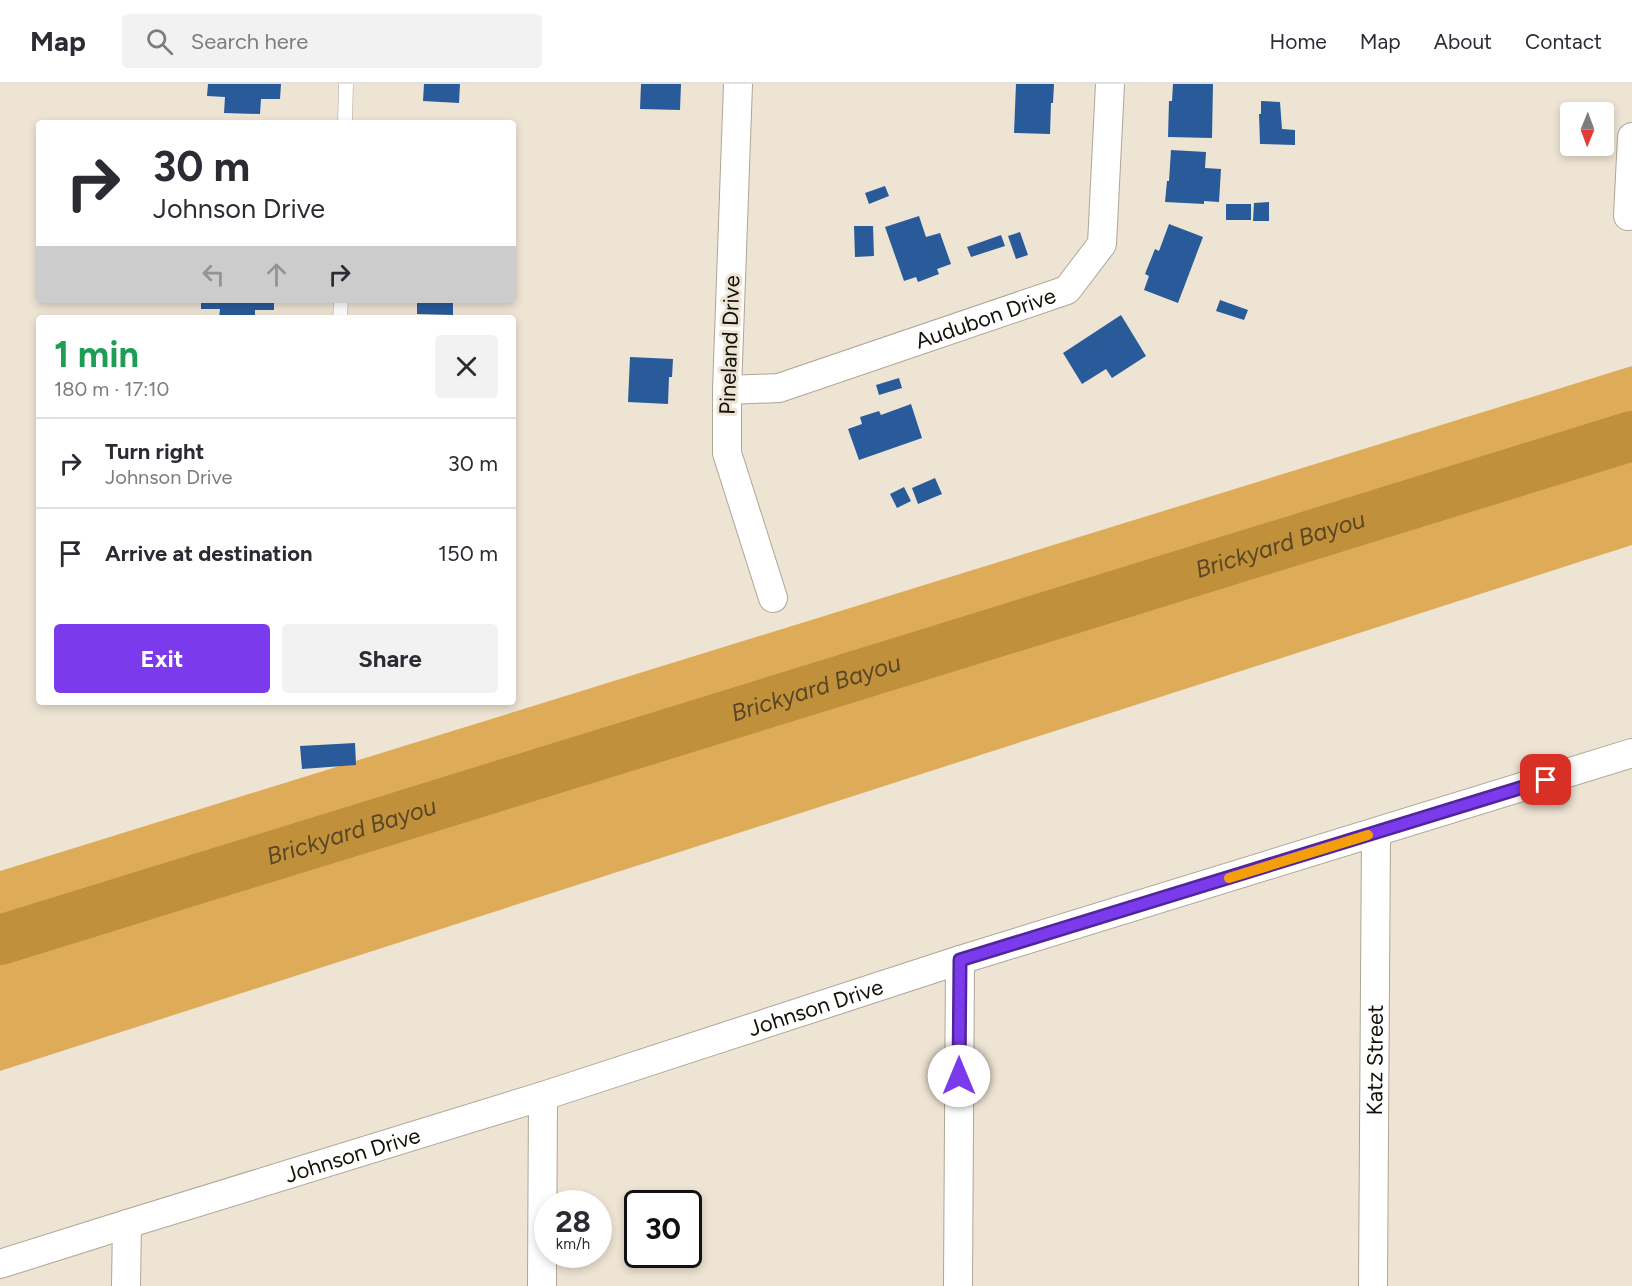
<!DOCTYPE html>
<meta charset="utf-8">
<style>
body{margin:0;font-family:Figtree,sans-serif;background:#f2f2f3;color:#2b2b33;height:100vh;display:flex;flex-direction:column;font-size:22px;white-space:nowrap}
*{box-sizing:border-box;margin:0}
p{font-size:20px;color:#7c7c81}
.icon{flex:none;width:33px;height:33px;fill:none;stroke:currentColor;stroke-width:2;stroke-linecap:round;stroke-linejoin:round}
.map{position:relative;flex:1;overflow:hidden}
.details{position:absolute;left:36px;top:231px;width:480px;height:390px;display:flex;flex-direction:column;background:#fff;border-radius:6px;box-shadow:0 3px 9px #0003}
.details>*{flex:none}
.banner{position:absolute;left:36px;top:36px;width:480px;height:183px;border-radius:6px;box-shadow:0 3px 9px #0003;background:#fff;color:#2b2b33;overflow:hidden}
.needle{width:39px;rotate:181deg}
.buttons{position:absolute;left:1560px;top:18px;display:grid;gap:12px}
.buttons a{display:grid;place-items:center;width:54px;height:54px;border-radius:6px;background:#fff;box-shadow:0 3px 9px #0003;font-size:30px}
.speed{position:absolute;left:534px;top:1106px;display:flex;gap:12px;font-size:30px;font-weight:700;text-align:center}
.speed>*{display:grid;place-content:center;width:78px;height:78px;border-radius:50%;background:#fff;box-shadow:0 3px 9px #0003;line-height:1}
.speed small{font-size:15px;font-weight:400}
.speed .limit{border:3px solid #111;border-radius:9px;background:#fff;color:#111}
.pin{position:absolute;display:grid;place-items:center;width:51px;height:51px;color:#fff;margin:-26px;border-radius:12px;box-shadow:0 3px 9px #0006}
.me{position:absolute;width:66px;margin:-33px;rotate:0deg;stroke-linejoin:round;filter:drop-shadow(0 0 4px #0008)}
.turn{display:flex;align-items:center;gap:21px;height:126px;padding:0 18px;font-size:27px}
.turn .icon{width:78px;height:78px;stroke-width:2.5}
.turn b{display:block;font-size:42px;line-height:51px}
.lanes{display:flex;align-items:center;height:57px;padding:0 18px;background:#0003;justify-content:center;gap:30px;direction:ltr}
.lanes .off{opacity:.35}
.round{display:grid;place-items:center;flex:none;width:63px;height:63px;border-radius:6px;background:#f2f2f3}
.summary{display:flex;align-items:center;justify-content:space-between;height:102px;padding:0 18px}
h1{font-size:36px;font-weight:700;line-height:45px;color:#1e9e55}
.primary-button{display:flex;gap:12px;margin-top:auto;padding:12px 18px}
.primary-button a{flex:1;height:69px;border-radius:6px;background:#7c3aed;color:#fff;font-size:24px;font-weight:700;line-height:69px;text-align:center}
.primary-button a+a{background:#f2f2f3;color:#2b2b33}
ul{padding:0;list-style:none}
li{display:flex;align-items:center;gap:18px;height:90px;padding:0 18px;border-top:2px solid #e1e1e2}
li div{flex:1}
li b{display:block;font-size:22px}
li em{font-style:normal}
header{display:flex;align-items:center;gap:36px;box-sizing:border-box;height:84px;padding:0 30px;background:#fff;border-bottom:2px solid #e1e1e2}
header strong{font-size:28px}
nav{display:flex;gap:33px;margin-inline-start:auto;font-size:21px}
.search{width:420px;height:54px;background:#f2f2f3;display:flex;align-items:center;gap:15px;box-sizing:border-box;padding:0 21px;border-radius:6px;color:#7c7c81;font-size:22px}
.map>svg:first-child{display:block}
</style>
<header>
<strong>Map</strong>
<div class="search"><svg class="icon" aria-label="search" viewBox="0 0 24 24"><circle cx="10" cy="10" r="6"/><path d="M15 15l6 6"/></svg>Search here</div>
<nav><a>Home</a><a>Map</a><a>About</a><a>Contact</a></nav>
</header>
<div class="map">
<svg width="1632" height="1202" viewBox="0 0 1632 1202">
<rect width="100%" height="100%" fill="#eee4d4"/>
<path fill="#deac59" d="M1632,282V461L0,987V787Z"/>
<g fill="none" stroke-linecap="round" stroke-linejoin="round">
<path stroke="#c0903b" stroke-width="50" id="s1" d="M0,856L1632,352"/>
</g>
<path fill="#295b9a" d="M208,0H281L280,15H261L260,30L224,29L225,13L207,12Z
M424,0H460L459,19L423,17Z
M641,0H681L680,26L640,25Z
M1016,0H1054L1053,19H1051L1050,50L1014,49Z
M1173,0H1213L1212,54L1168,53L1169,17H1172Z
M1261,17L1280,18L1282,45L1295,46V61L1260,60L1259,30H1261Z
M1171,66L1206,68L1205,84L1221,85L1219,118L1204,117V120L1165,118L1167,97H1169Z
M885,102L889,112L869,120L865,109Z
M1269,118V137H1253L1254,119Z
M1226,120H1251V136H1226Z
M919,132L926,153L940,149L951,180L937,185L939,190L918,198L916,193L904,197L885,143Z
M1169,140L1203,153L1178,219L1144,206L1149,192L1145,190L1155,165L1159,167Z
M854,142H873L874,172L855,173Z
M1020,148L1028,171L1016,175L1008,152Z
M1001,151L1005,162L971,173L967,163Z
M201,216H274V226H255V234H219L220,225H201Z
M417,216H453V231L417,230Z
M1220,216L1248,226L1244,236L1216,227Z
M1121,231L1146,272L1112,294L1106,285L1082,300L1063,269Z
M630,273L673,275L672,293H669L668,320L628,318Z
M899,294L902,304L879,311L876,301Z
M911,320L922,354L859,376L848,345L862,340L860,333L879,327L881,331Z
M935,394L942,410L918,420L912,404Z
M904,403L911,417L897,424L890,410Z
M355,659L356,681L302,685L300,662Z"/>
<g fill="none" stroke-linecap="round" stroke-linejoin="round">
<defs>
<path id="service" d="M345,39L346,0
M340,234L341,216"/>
<g id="minor">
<path d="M738,0L727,306V369L773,514"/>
<path d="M1628,132L1632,53"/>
<path id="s2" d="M727,306L779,304L1067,206L1102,160L1110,0"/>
<path id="s3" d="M0,1180L127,1140L543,1012L960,876L1632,669"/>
<path d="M126,1202L127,1140"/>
<path d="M542,1202L543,1012"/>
<path d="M958,1202L960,876"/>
<path id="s4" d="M1373,1202L1376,749"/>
</g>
</defs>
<use href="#service" stroke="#afa596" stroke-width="15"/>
<use href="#minor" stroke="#afa596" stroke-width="30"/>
<use href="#service" stroke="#fff" stroke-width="14"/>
<use href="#minor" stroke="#fff" stroke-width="28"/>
</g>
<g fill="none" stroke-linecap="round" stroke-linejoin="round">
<defs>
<path id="route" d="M959,992L960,876L1546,696"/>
</defs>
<use href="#route" stroke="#51269a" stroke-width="15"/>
<use href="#route" stroke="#7c3aed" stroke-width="10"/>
<path stroke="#f59e0b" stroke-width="10" d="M1229,794L1368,751"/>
</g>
<g text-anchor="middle" stroke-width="6" stroke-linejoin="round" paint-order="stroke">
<g font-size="22" fill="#14110b" stroke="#eee4d4">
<text dy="8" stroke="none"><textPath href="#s2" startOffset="270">Audubon Drive</textPath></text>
<text transform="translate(729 261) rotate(-88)" y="8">Pineland Drive</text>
<text dy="8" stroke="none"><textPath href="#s3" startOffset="855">Johnson Drive</textPath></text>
<text dy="8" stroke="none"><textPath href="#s4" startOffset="226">Katz Street</textPath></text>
<text dy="8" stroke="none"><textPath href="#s3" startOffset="369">Johnson Drive</textPath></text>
</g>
<g font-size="24" font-style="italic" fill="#5c4724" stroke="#eee4d4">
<text dy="8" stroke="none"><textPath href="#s1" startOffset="1340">Brickyard Bayou</textPath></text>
<text dy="8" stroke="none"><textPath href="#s1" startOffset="854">Brickyard Bayou</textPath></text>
<text dy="8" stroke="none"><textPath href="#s1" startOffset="368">Brickyard Bayou</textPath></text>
</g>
</g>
</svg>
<div class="buttons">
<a><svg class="needle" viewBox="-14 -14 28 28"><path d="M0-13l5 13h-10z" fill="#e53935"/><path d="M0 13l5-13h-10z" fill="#7c7c81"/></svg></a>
</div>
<div class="speed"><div>28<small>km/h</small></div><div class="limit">30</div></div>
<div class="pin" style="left:1546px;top:696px;background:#d93025"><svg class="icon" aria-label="arrive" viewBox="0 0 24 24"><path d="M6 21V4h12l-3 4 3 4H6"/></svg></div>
<svg class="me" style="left:959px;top:992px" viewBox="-20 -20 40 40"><circle r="19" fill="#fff"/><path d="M0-13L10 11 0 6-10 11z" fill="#7c3aed"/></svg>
<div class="banner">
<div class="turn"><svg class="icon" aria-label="right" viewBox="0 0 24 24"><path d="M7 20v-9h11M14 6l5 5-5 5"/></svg><div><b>30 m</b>Johnson Drive</div></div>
<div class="lanes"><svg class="icon off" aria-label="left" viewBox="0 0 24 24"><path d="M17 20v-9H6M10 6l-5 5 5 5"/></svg><svg class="icon off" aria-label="ahead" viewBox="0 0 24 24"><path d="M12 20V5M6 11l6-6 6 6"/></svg><svg class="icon" aria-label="right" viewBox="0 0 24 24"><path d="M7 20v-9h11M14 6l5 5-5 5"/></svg></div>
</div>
<section class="details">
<div class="summary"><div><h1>1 min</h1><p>180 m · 17:10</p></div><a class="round"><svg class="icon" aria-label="close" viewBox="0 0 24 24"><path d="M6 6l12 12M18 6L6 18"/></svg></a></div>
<ul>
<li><svg class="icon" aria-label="right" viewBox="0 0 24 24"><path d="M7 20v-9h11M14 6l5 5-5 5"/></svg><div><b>Turn right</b><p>Johnson Drive</p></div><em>30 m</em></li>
<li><svg class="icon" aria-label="arrive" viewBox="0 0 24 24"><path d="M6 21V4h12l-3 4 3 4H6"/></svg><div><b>Arrive at destination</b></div><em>150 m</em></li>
</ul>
<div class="primary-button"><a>Exit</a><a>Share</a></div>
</section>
</div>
